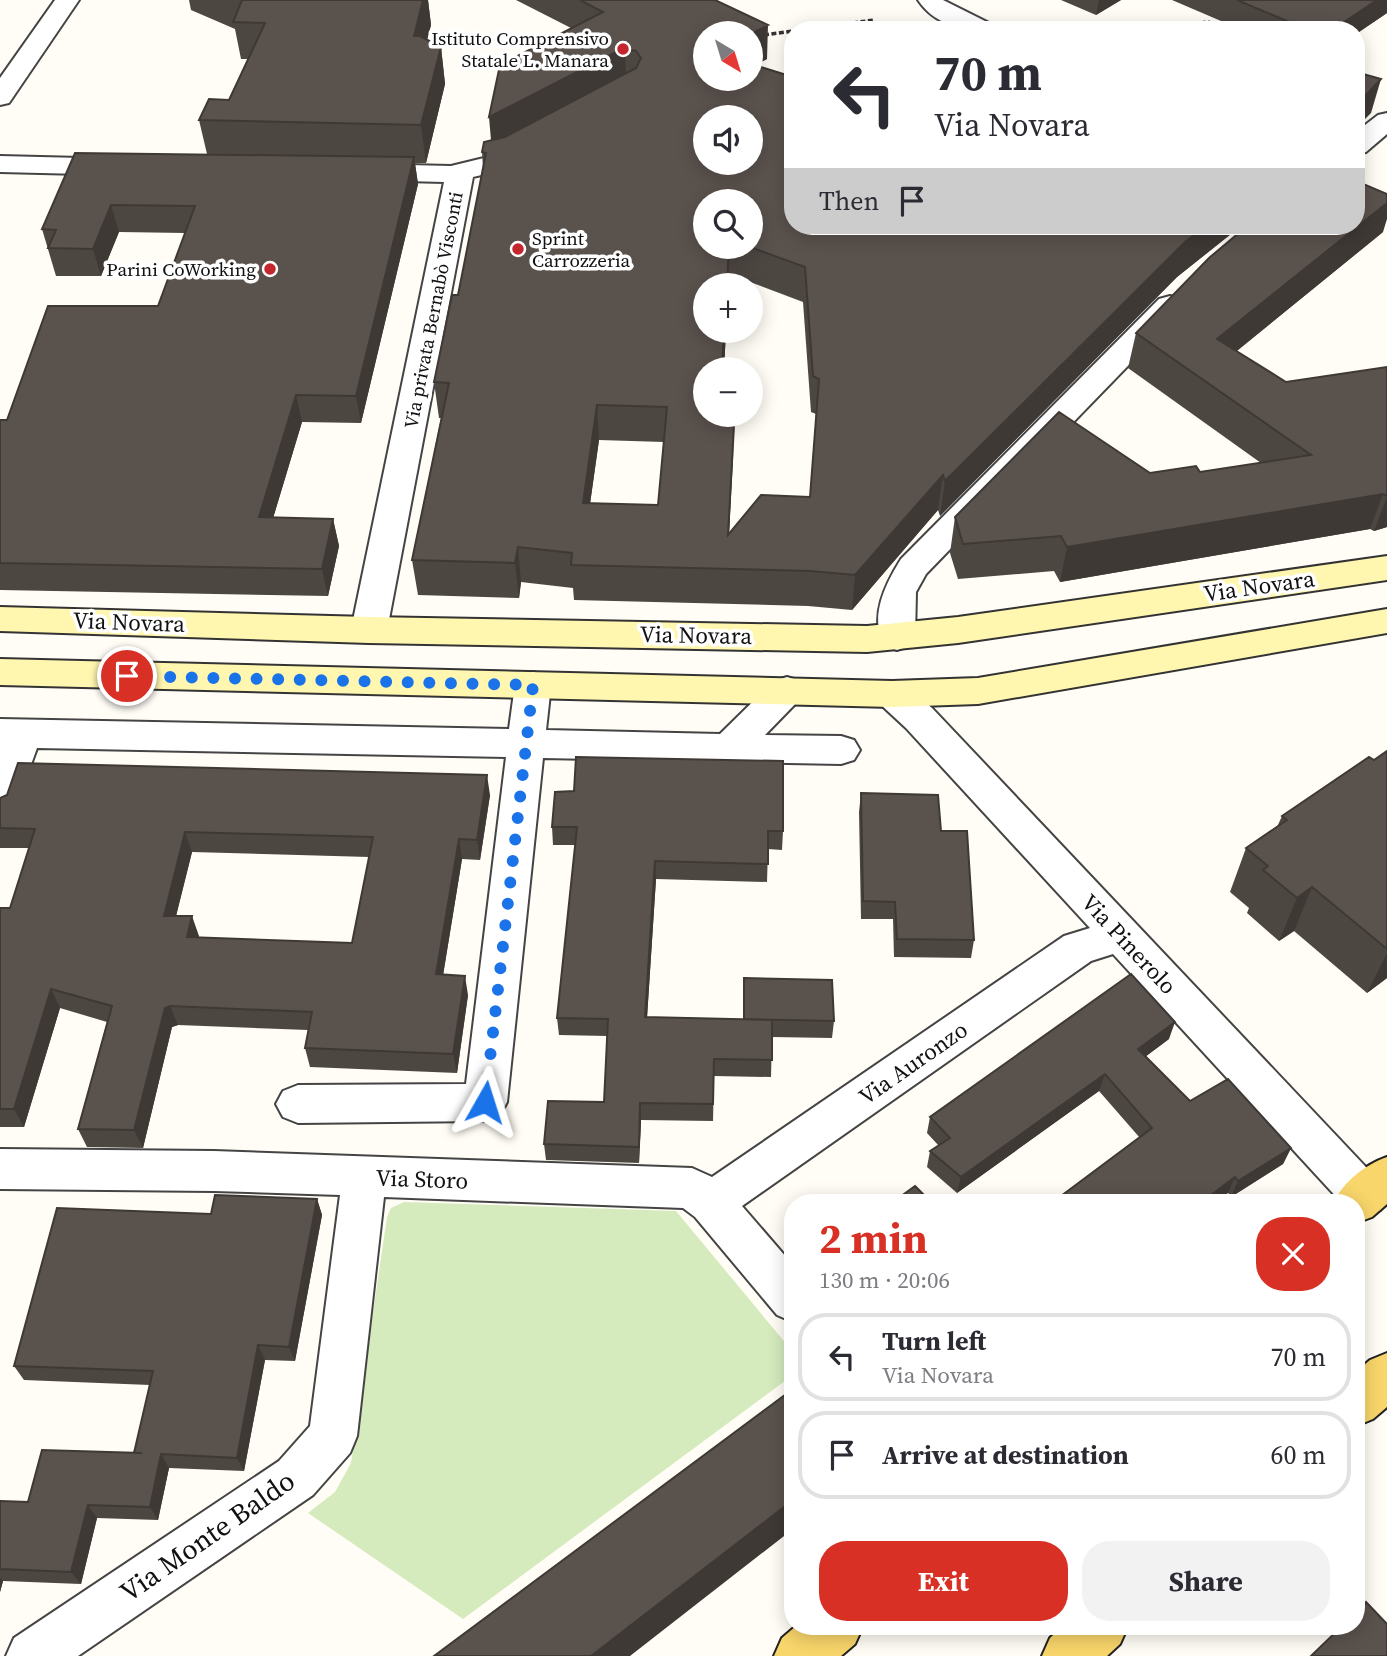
<!DOCTYPE html>
<meta charset="utf-8">
<style>
body{margin:0;font-family:"Source Serif 4",serif;background:#f2f2f3;color:#2b2b33;height:100vh;display:flex;flex-direction:column;font-size:26px;white-space:nowrap}
*{box-sizing:border-box;margin:0}
p{font-size:23px;color:#7c7c81}
.icon{flex:none;width:38px;height:38px;fill:none;stroke:currentColor;stroke-width:2;stroke-linecap:round;stroke-linejoin:round}
.map{position:relative;flex:1;overflow:hidden}
.details{position:absolute;left:784px;top:1194px;width:581px;height:441px;display:flex;flex-direction:column;background:#fff;border-radius:28px;box-shadow:0 4px 18px #0003}
.details>*{flex:none}
.banner{position:absolute;left:784px;top:21px;width:581px;height:214px;border-radius:28px;box-shadow:0 4px 18px #0003;background:#fff;color:#2b2b33;overflow:hidden}
.needle{width:46px;rotate:142deg}
.controls{position:absolute;left:693px;top:21px;display:grid;gap:14px}
.controls a{display:grid;place-items:center;width:70px;height:70px;border-radius:50%;background:#fff;box-shadow:0 4px 18px #0003;font-size:35px}
.pin{position:absolute;display:grid;place-items:center;width:60px;height:60px;color:#fff;margin:-30px;border:4px solid #fff;border-radius:50%;box-shadow:0 2px 7px #0007}
.me{position:absolute;width:77px;margin:-38px;rotate:6deg;stroke-linejoin:round;filter:drop-shadow(0 0 5px #0008)}
.turn{display:flex;align-items:center;gap:24px;height:147px;padding:0 35px;font-size:32px}
.turn .icon{width:91px;height:91px;stroke-width:2.5}
.turn b{display:block;font-size:49px;line-height:60px}
.then{display:flex;align-items:center;height:66px;padding:0 35px;background:#0003;gap:14px;font-size:26px}
.round{display:grid;place-items:center;flex:none;width:74px;height:74px;border-radius:28px;background:#f2f2f3}
.overview{display:flex;align-items:center;justify-content:space-between;height:119px;padding:0 35px}
h1{font-size:42px;font-weight:700;line-height:52px;color:#d93025}
.primary-button{display:flex;gap:14px;margin-top:auto;padding:14px 35px}
.primary-button a{flex:1;height:80px;border-radius:28px;background:#d93025;color:#fff;font-size:28px;font-weight:700;line-height:80px;text-align:center}
.primary-button a+a{background:#f2f2f3;color:#2b2b33}
ul{padding:0;list-style:none}
li{display:flex;align-items:center;gap:21px;height:88px;margin:0 14px 10px;padding:0 21px;border:4px solid #e1e1e2;border-radius:28px}
li div{flex:1}
li b{display:block;font-size:26px}
li em{font-style:normal}
.map>svg:first-child{display:block}
</style>
<div class="map">
<svg width="1387" height="1656" viewBox="0 0 1387 1656">
<rect width="100%" height="100%" fill="#fffdf5"/>
<path fill="#d5ebbd" d="M404,1202L676,1211L793,1352V1375L463,1619L308,1513L335,1492L351,1463L387,1217L391,1208Z"/>
<g fill="none" stroke-linecap="round" stroke-linejoin="round">
<defs>
<path id="street" d="M55,0H79L9,103L0,105V78Z
M918,0H943L993,25L996,30C965,30 937,28 918,0Z
M1387,113V134L1366,152L1356,154V132L1378,115Z
M530,137L540,139L544,145C529,166 496,172 473,177L387,630L381,639L369,643L357,639L351,630L444,182L365,180L355,178L351,172L355,166L365,164L451,166L488,157Z
M0,156L122,159L132,161L136,167L132,173L122,175L0,172Z
M1170,296L1181,299L1185,305L1181,311L926,574L916,592L915,637L909,646L897,650L885,646C868,618 886,583 901,559L1159,299Z
M533,672L546,676L551,685L546,730L720,734L774,681L787,677L800,681L805,690L800,699L765,735L841,736L854,740L860,750L854,760L841,764L543,758L507,1102L500,1115L485,1121L298,1123L283,1117L276,1104L283,1091L298,1085L466,1084L506,757L37,748L13,814L0,819V719L509,729L515,685L520,676Z
M892,681L905,685L932,708L1380,1182L1386,1196L1380,1210L1364,1216L1356,1213V1202H1341L1113,954L1091,961L742,1206L793,1265V1322L777,1315L695,1217L683,1208L384,1197L357,1436L350,1453L313,1495L78,1656H6L14,1638L279,1461L310,1426L340,1195L214,1191L0,1189V1149L214,1151L692,1168L712,1177L1064,936L1090,928L906,728L879,703L874,694L879,685Z"/>
<path id="secondary" d="M1387,556V580L958,643L867,652L369,643L0,631V607L369,617L867,626L958,617Z
M1387,609V633L978,704L892,707L0,685V659L892,681L978,678Z"/>
<path id="primary" d="M1387,1157V1204L1372,1217L1356,1223V1202H1334C1344,1181 1365,1165 1387,1157Z
M1387,1353V1407L1373,1419L1356,1426V1372L1370,1360Z
M796,1626H863L855,1644L841,1656H774L782,1638Z
M1063,1626H1128L1120,1644L1107,1656H1042L1050,1638Z"/>
</defs>
<use href="#street" stroke="#444" stroke-width="4"/>
<use href="#secondary" stroke="#333" stroke-width="4"/>
<use href="#primary" stroke="#222" stroke-width="4"/>
<path stroke="#333" stroke-width="3.5" stroke-dasharray="5 2.5" stroke-linecap="butt" d="M801,30L874,20
M1141,30L1208,22L1229,30
M764,35L793,31"/>
<use href="#street" fill="#fff" fill-rule="evenodd"/>
<use href="#secondary" fill="#fff6b0" fill-rule="evenodd"/>
<use href="#primary" fill="#f9d66b" fill-rule="evenodd"/>
</g>
<path fill="#4d4742" fill-rule="evenodd" d="M189,0H428L431,25L427,40L441,47L445,84L426,163H415L418,184L361,423L302,422L273,518L333,519L339,546L328,596L0,590V420H7L158,306L185,233L119,232L101,276H56L42,229L207,154L199,120L229,100L248,59H241L235,29L191,10Z
M516,0H715L767,59L755,65L793,226H1241L1177,277L940,516L938,510L852,610L808,606L574,600L573,588L521,582L519,598L418,595L412,560L441,418H439L434,382L458,295L483,168L482,152L571,28ZM751,201V247H705ZM729,274L803,302L811,412L816,414L810,497L729,534L734,425H721V415H705V369H724ZM599,440L664,442L658,505L590,504Z
M1061,0H1121L1096,15Z
M1172,0H1387V13L1356,34V30H1242Z
M1383,232L1237,351L1286,382L1387,367V527L1374,531L1370,529L1060,582L1054,571L958,579L950,553L955,517L1150,473L1200,472L1261,463L1128,368L1136,333Z
M1387,751V978L1367,993L1294,931L1279,941L1247,913L1249,908L1230,892L1246,848L1277,827L1282,816L1374,760Z
M861,793L941,831L974,940L971,958L894,957L893,919H861L859,812Z
M490,795L480,860L462,859L443,975L468,995L457,1073L310,1067L305,1048L308,1030L178,1025L172,1027L143,1148L87,1147L78,1129L107,1022L60,1008L24,1127H0V908H10L29,848H0V798ZM192,852L369,857L352,943L199,938V936L176,916Z
M552,827L783,831L782,850L768,849L767,882L656,879L647,1017L834,1021L832,1038L772,1037L771,1077L714,1076L713,1121L641,1120L639,1163L546,1160L544,1144L604,1102L607,1036L559,1035L557,1018L575,845H553Z
M1169,1039L1146,1056L1190,1101L1291,1148L1283,1164L1231,1197L1228,1193L1140,1138L1099,1091L957,1193L927,1167L930,1151L939,1146L927,1133L930,1117Z
M317,1199L322,1215L295,1361L265,1360L244,1471L169,1468L158,1520L97,1518L81,1584L3,1581L0,1592V1501L28,1502L134,1453L150,1385L24,1380L14,1366L211,1214Z"/>
<path fill="#3f3936" d="M423,0H428L431,25L418,73L414,36Z
M1099,0H1121L1096,15Z
M1377,0H1387V13L1356,34V30H1332Z
M768,25L767,59L751,67V34Z
M441,47L445,84L426,163L421,125Z
M625,49L626,83L492,152L489,117L616,52Z
M1381,79L1371,113L1356,128V108L1365,96Z
M414,157L418,184L361,423L356,396Z
M1387,203V219L1383,232L1208,374L1217,339Z
M111,205L119,232L101,276L93,249Z
M1206,226H1241L1177,277L940,516L945,481L1185,242Z
M724,331H726L724,369H722Z
M296,395L302,422L265,545L259,517Z
M597,405L599,440L585,539L583,503Z
M734,425L733,460L727,570L728,535Z
M943,475L938,510L852,610L855,575Z
M1383,494L1370,529L1060,582L1067,547Z
M1387,497V527L1374,531Z
M333,519L339,546L328,596L322,569Z
M518,547L521,582L519,598L515,563Z
M487,775L490,795L480,860L477,840Z
M185,832L192,852L171,936L164,916Z
M459,839L462,859L440,994L436,974Z
M655,861L656,879L646,1034L645,1017Z
M1312,887L1294,931L1279,941L1297,898Z
M192,916L199,936L194,957L187,937Z
M1387,953V978L1367,993Z
M465,976L468,995L457,1073L453,1054Z
M51,989L60,1008L24,1127L14,1109Z
M170,1006L178,1025L172,1027L143,1148L134,1130L165,1008Z
M1175,1022L1169,1039L1133,1066L1138,1049Z
M1105,1074L1099,1091L957,1193L961,1177Z
M640,1103L641,1120L639,1163V1147Z
M1291,1148L1283,1164L1231,1197L1238,1181Z
M1235,1177L1228,1193L1215,1202H1202Z
M317,1199L322,1215L295,1361L289,1347Z
M258,1345L265,1360L244,1471L237,1458Z
M161,1454L169,1468L158,1520L150,1507Z
M793,1500V1529L630,1656H591Z
M88,1505L97,1518L81,1584L71,1572Z
M0,1578L3,1581L0,1592Z"/>
<path fill="#5a524d" stroke="#3f3936" stroke-width="2" fill-rule="evenodd" d="M242,0H423L414,36H420L441,47L421,125L199,120L209,99L229,100L265,23L233,22Z
M580,0H715L768,25L751,34L705,33V79H751V64L793,77V226H1206L1185,242L945,481L943,475L855,575L810,571L571,565L572,553L518,547L515,563L412,560L449,383L434,382L452,295H458L486,153L482,152L484,142L505,137L636,68L641,58L636,51L625,49L616,52L489,117L500,65L603,12ZM705,117H751V163H705ZM705,201H751V247H750L805,267L813,376L819,379L810,497L761,495L728,535L734,425H720V415H705V369H722L724,331H705V285H727L729,247H705ZM597,405L667,407L658,505L583,503Z
M1237,0H1377L1332,30H1308Z
M1356,72L1381,79L1365,96L1360,106L1356,108Z
M75,153L414,157L356,396L296,395L259,517L333,519L322,569L0,563V420H7L48,306H158L195,206L111,205L93,249L48,248L56,230L42,229Z
M1356,181L1387,194V203L1217,339L1286,382L1387,367V496L1383,494L1067,547L1061,536L963,544L955,517L1059,412L1150,473L1196,466L1200,472L1311,455L1136,333L1209,258L1247,226H1356Z
M1387,751V949L1312,887L1297,898L1263,870L1268,866L1246,848L1287,820L1282,816L1369,757L1374,760Z
M576,757L783,761V831H768V864L655,861L645,1017L772,1020V1060L714,1059L713,1104L640,1103L639,1147L544,1144L548,1101L604,1102L608,1019L557,1018L577,827H552L555,792L574,791Z
M18,763L487,775L477,840L459,839L436,974L465,976L453,1054L305,1048L312,1012L170,1006L165,1008L134,1130L78,1129L112,1006L51,989L14,1109H0V908H10L35,829L0,828V798L7,795ZM185,832L373,837L352,943L187,937L192,916H164Z
M861,793L938,795L941,831H967L974,940L897,939L895,902L863,901Z
M1131,974L1175,1022L1138,1049L1190,1101L1228,1079L1291,1148L1238,1181L1235,1177L1202,1202H1053L1152,1128L1105,1074L961,1177L930,1151L950,1138L930,1117Z
M744,978L832,980L834,1021L744,1019Z
M915,1186L931,1202H893Z
M215,1195L317,1199L289,1347L258,1345L237,1458L161,1454L150,1507L88,1505L71,1572L0,1569V1501L28,1502L42,1450L142,1453H134L153,1371L14,1366L57,1208L211,1214Z
M793,1389V1500L591,1656H434Z
M1366,1602L1387,1624V1656H1311L1342,1626H1356V1612Z"/>
<g fill="none" stroke-linecap="round" stroke-linejoin="round">
<path stroke="#1a73e8" stroke-width="12" stroke-dasharray="0 21.6" d="M127,676L533,685L485,1102"/>
</g>
<g fill="#c4262e" stroke="#fff" stroke-width="2.5">
<circle cx="623" cy="49" r="7"/>
<circle cx="518" cy="249" r="7"/>
<circle cx="270" cy="269" r="7"/>
</g>
<g text-anchor="middle" stroke-width="7" stroke-linejoin="round" paint-order="stroke">
<g font-size="19" fill="#111" stroke="#fff" text-anchor="end">
<text x="609" y="45">Istituto Comprensivo<tspan x="609" dy="22">Statale L. Manara</tspan></text>
<text x="532" y="245" text-anchor="start">Sprint<tspan x="532" dy="22">Carrozzeria</tspan></text>
<text x="256" y="276">Parini CoWorking</text>
</g>
<g font-size="19" fill="#111" stroke="#fff">
<text transform="translate(433 310) rotate(-79)" y="7">Via privata Bernabò Visconti</text>
</g>
<g font-size="23" fill="#111" stroke="#fff">
<text transform="translate(1259 586) rotate(-8)" y="8">Via Novara</text>
<text transform="translate(129 622) rotate(2)" y="8">Via Novara</text>
<text transform="translate(696 635) rotate(1)" y="8">Via Novara</text>
<text transform="translate(1129 944) rotate(47)" y="8">Via Pinerolo</text>
<text transform="translate(913 1063) rotate(-35)" y="8">Via Auronzo</text>
<text transform="translate(422 1179) rotate(2)" y="8">Via Storo</text>
</g>
<g font-size="28" fill="#111" stroke="#fff">
<text transform="translate(207 1536) rotate(-35)" y="10">Via Monte Baldo</text>
</g>
</g>
</svg>
<div class="controls">
<a><svg class="needle" viewBox="-14 -14 28 28"><path d="M0-13l5 13h-10z" fill="#e53935"/><path d="M0 13l5-13h-10z" fill="#7c7c81"/></svg></a>
<a><svg class="icon" aria-label="sound" viewBox="0 0 24 24"><path d="M4 9h4l5-4v14l-5-4H4zM17 9q2 3 0 6"/></svg></a>
<a><svg class="icon" aria-label="search" viewBox="0 0 24 24"><circle cx="10" cy="10" r="6"/><path d="M15 15l6 6"/></svg></a>
<a>+</a>
<a>−</a>
</div>
<div class="pin" style="left:127px;top:676px;background:#d93025"><svg class="icon" aria-label="arrive" viewBox="0 0 24 24"><path d="M6 21V4h12l-3 4 3 4H6"/></svg></div>
<svg class="me" style="left:485px;top:1102px" viewBox="-20 -20 40 40"><path d="M0-17L14 15 0 8-14 15z" fill="#1a73e8" stroke="#fff" stroke-width="4"/></svg>
<div class="banner">
<div class="turn"><svg class="icon" aria-label="left" viewBox="0 0 24 24"><path d="M17 20v-9H6M10 6l-5 5 5 5"/></svg><div><b>70 m</b>Via Novara</div></div>
<div class="then">Then<svg class="icon" aria-label="arrive" viewBox="0 0 24 24"><path d="M6 21V4h12l-3 4 3 4H6"/></svg></div>
</div>
<section class="details">
<div class="overview"><div><h1>2 min</h1><p>130 m · 20:06</p></div><a class="round" style="background:#d93025;color:#fff"><svg class="icon" aria-label="close" viewBox="0 0 24 24"><path d="M6 6l12 12M18 6L6 18"/></svg></a></div>
<ul>
<li><svg class="icon" aria-label="left" viewBox="0 0 24 24"><path d="M17 20v-9H6M10 6l-5 5 5 5"/></svg><div><b>Turn left</b><p>Via Novara</p></div><em>70 m</em></li>
<li><svg class="icon" aria-label="arrive" viewBox="0 0 24 24"><path d="M6 21V4h12l-3 4 3 4H6"/></svg><div><b>Arrive at destination</b></div><em>60 m</em></li>
</ul>
<div class="primary-button"><a>Exit</a><a>Share</a></div>
</section>
</div>
